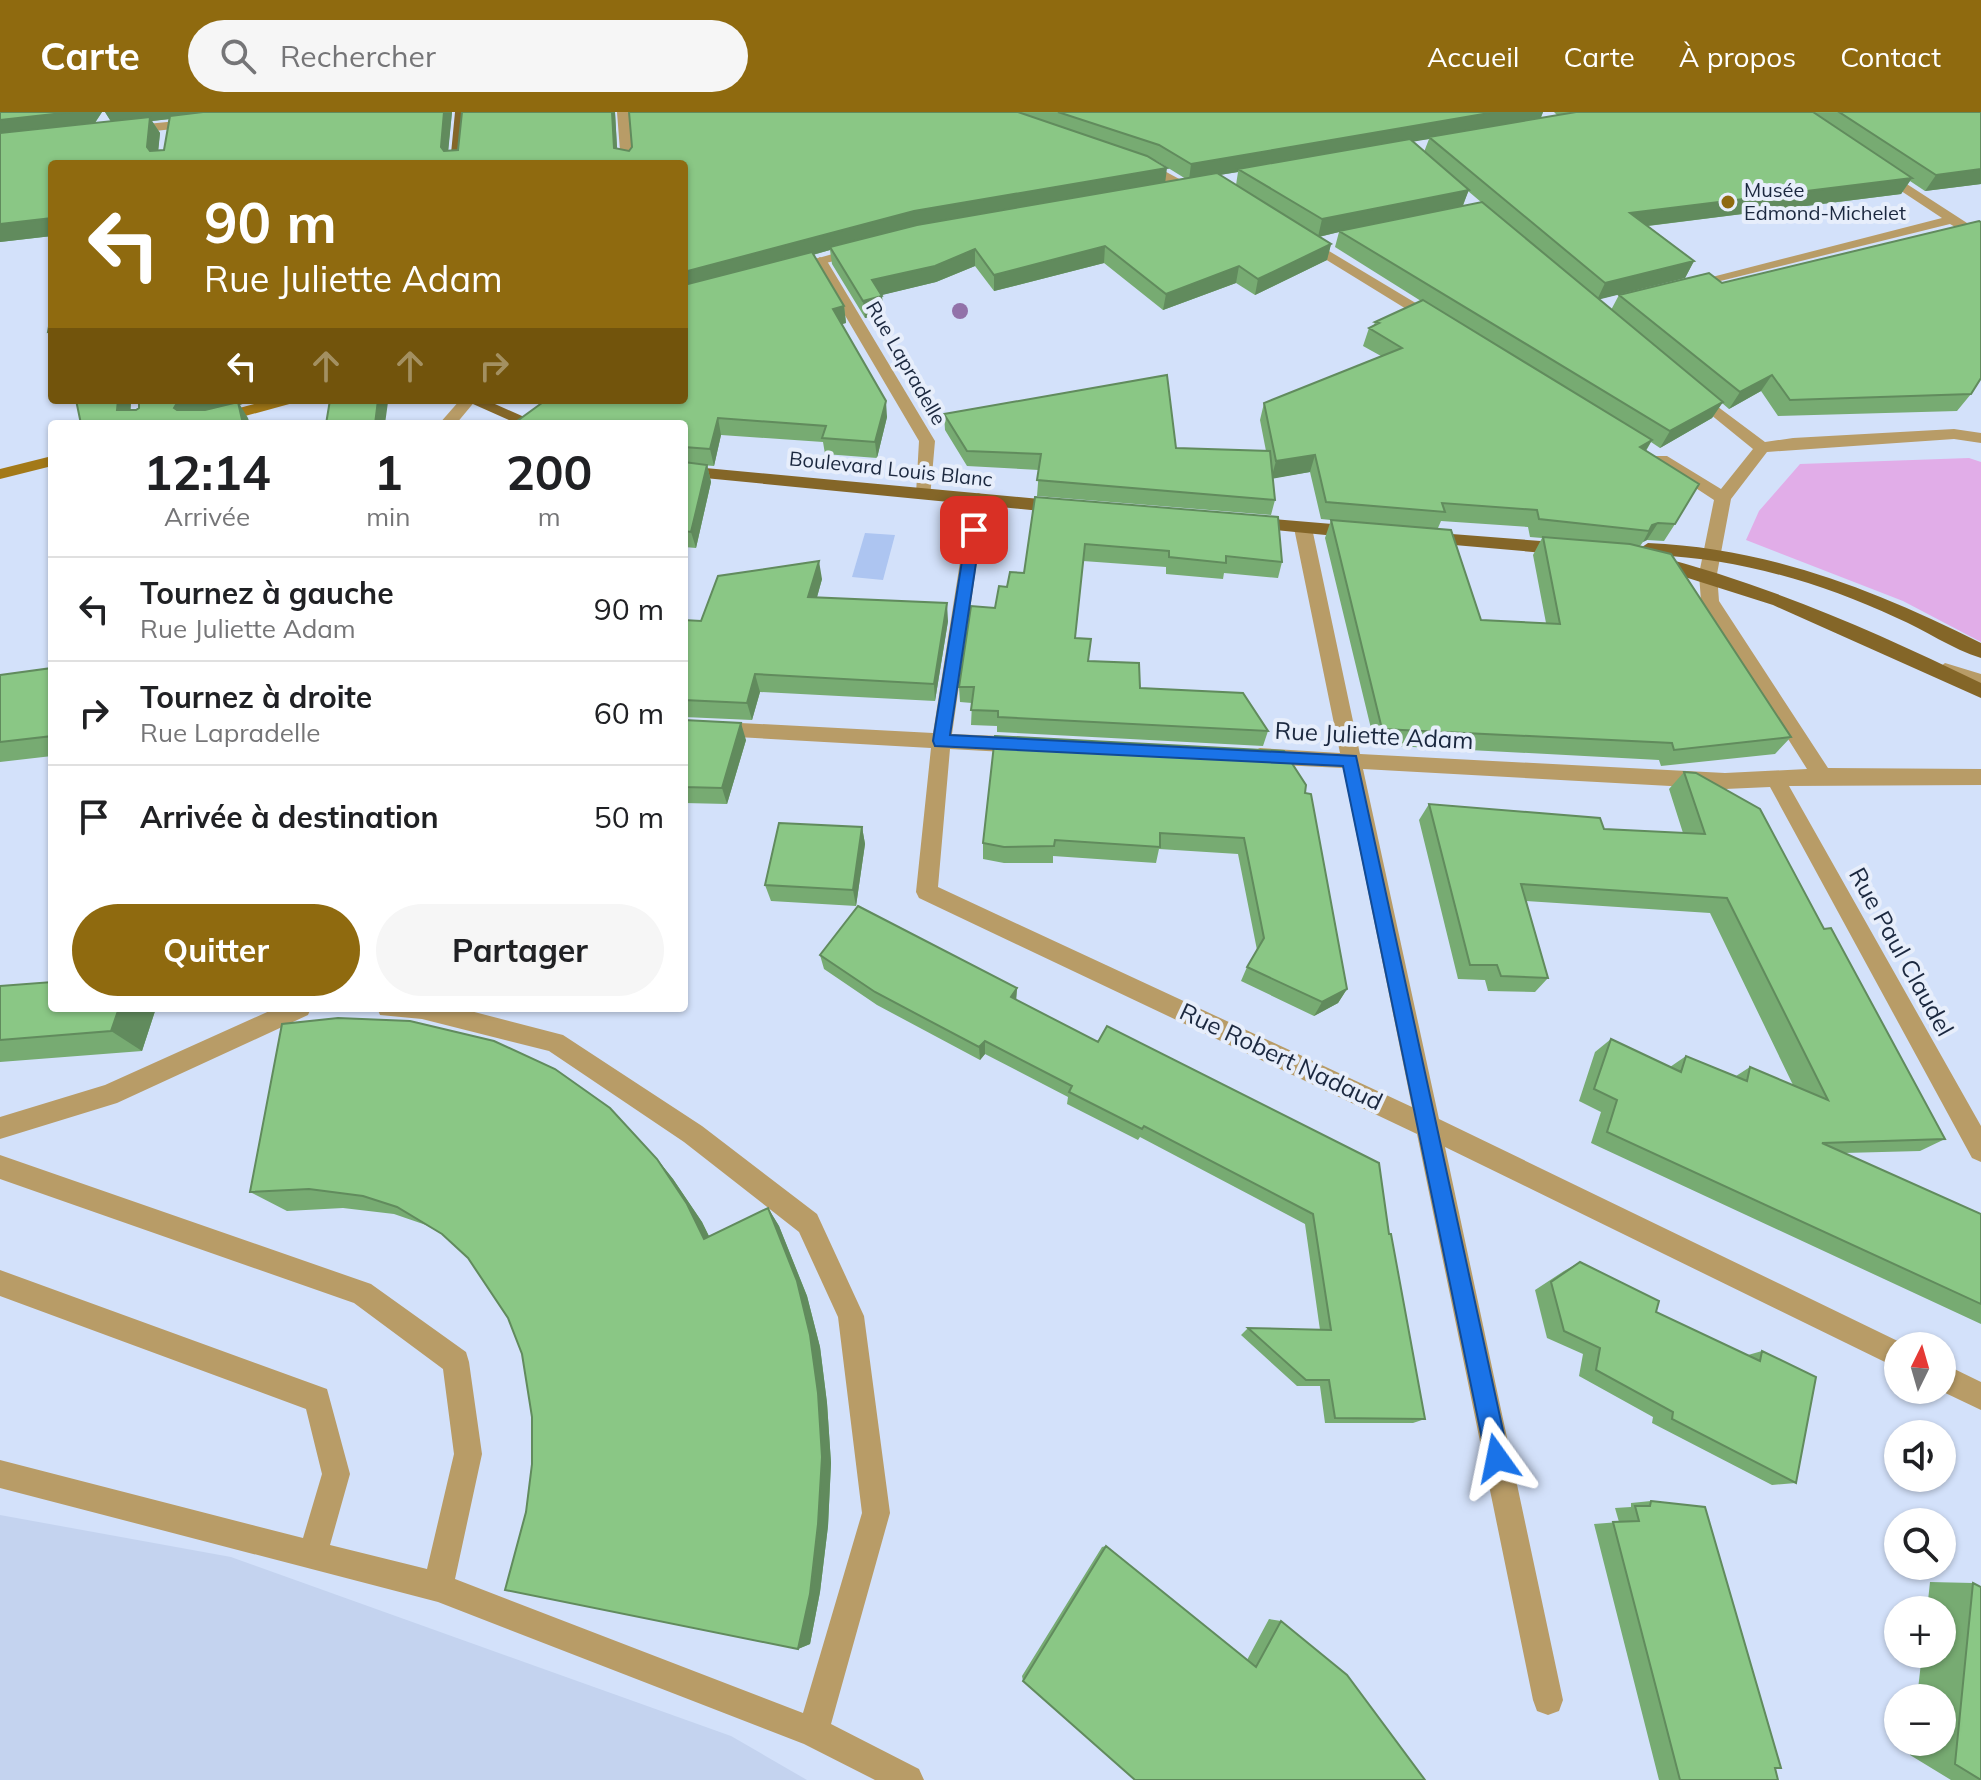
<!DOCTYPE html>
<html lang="fr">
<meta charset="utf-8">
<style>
body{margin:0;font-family:Mulish,sans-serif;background:#f6f6f6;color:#202124;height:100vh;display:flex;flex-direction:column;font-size:30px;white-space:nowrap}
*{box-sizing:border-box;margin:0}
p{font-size:26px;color:#757577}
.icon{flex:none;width:44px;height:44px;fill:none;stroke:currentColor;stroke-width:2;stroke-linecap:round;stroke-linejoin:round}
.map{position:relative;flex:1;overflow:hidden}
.panel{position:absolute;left:48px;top:308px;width:640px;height:592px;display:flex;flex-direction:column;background:#fff;border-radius:8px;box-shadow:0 2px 6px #0004}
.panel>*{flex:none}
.top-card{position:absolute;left:48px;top:48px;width:640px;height:244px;border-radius:8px;box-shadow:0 2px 6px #0004;background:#8f6a0f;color:#fff;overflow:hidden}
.needle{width:52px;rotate:5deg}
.controls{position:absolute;left:1884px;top:1220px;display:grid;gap:16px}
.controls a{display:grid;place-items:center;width:72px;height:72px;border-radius:50%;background:#fff;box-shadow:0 2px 6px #0004;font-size:40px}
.pin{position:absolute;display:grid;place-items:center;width:68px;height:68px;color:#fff;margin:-34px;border-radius:16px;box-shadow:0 4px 12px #0006}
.me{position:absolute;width:88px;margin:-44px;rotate:348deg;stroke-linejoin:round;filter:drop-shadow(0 0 6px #0008)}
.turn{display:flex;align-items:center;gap:28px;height:168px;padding:0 24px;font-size:36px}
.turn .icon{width:104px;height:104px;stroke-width:2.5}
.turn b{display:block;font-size:56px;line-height:68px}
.lanes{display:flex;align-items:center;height:76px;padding:0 24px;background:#0003;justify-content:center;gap:40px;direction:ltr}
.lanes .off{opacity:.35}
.eta{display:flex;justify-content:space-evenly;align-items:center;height:136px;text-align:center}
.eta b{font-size:48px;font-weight:700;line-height:56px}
.button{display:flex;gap:16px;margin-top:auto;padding:16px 24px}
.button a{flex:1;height:92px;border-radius:48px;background:#8f6a0f;color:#fff;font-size:32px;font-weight:700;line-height:92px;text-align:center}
.button a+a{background:#f6f6f6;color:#202124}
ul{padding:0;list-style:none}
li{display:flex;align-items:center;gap:24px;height:104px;padding:0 24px;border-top:2px solid #e0e0e0}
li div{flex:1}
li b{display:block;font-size:30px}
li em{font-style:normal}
header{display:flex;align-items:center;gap:48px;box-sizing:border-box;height:112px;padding:0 40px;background:#8f6a0f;color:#fff}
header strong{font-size:38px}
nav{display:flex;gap:44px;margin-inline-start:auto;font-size:28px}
.search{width:560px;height:72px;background:#f6f6f6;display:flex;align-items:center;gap:20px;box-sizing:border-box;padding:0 28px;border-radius:44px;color:#757577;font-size:30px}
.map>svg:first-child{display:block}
</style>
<header>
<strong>Carte</strong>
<div class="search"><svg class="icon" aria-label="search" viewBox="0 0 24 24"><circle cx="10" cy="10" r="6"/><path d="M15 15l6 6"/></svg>Rechercher</div>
<nav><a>Accueil</a><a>Carte</a><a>À propos</a><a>Contact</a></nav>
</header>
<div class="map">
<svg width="1981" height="1668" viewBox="0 0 1981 1668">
<rect width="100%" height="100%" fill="#d3e1fa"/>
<path fill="#c4d3ef" d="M0,1403L231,1445L731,1624L807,1668H0Z"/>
<path fill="#e1ade8" d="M1969,346L1981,350V530L1903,489L1746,428L1759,399L1800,352Z"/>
<path fill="#adc5f1" d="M865,421L895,423L883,468L852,465Z"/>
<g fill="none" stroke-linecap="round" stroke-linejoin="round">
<path fill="#b89c67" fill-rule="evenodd" d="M276,896H311L308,903L117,991L0,1027V1005L105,973Z
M377,896H459L563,923L702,1014L817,1102L864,1204L890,1401L831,1612L919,1657L924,1668H875L804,1632L438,1490L0,1376V1348L303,1426L322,1362L306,1297L0,1184V1158L327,1277L350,1362L330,1433L427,1457L454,1342L443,1257L354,1191L0,1067V1043L371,1172L466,1240L469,1250L482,1342L455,1467L803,1601L862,1401L838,1205L799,1120L684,1030L549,939L422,907L380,903Z"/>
<path fill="#b89c67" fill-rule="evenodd" d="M617,0H629V5L724,0L718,4L630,12L633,52H621Z
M197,7L203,11L201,14L127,22L121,18L127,14Z
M1134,48H1144L1196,76L1184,79L1134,54Z
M1882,56L1981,120V130L1950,112L1688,177L1681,173L1942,106L1877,63V57Z
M1304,124L1439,205L1441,208L1439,211H1429L1299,131V125Z
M820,145L827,149L935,329L930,386H918L916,382L919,329L813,149Z
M1694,277L1765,330L1793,326L1954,317L1981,321V331L1954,327L1767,340L1731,387L1717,462L1719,489L1828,656L1981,657V673L1789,674L1981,1014V1050L1972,1046L1770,675L1725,677L1363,657L1439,1007L1908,1234H1898V1256L1889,1252L1445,1035L1563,1588L1559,1599L1548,1603L1537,1599L1533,1588L1417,1022L919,786L916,780L931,636L684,622V608L933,621L970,387L978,381L984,383L986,387L952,622L1022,625L1029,628L1032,633L1029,638L1022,641L950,637L938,775L1412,995L1343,656L1260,652L1253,649L1250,644L1253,639L1260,636L1340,641L1294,416L1303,410L1312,416L1360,642L1725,661L1807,657L1701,489L1699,462L1714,388L1653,348L1655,344H1667L1721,377L1753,337L1689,285V279Z
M460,288H476L456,312H439Z
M1945,551L1981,562V576L1938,563L1936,558Z
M1942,1251L1981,1270V1298L1939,1278H1942Z"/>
<path fill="#b89c67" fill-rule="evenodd" d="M861,134L868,138L866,141L790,160L783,156Z"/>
<path fill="#a37918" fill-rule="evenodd" d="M269,288H295L293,291L216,312H189L191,309Z
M52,344V354L0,367V357Z"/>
<path fill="#846628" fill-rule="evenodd" d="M455,0H467L462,52H450Z
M464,288H486L540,312H518Z
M684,354L1061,389L1069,395L1061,401L684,364Z
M1251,405L1356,414L1365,420L1356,426L1245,415L1242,411Z
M1426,420L1567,431L1576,437L1567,443L1420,430L1417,426L1420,422Z
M1648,431C1768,436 1875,478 1981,531V546C1952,537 1925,518 1897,506C1819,470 1740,447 1654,443C1768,473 1875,519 1981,571V586L1773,493L1647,453L1644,449L1653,443L1642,441L1639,437Z"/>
</g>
<circle fill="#9272a9" cx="960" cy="199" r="8"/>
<path fill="#77ab72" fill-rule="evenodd" d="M0,0H102L95,11L111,9L105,0H452L448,38H458L615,0L617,37L629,39L632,35L629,0H1543L1541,6L1557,3L1554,0H1981V72L1925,79L1910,69L1901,82L1648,114L1694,149L1685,166L1599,187L1611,198L1619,183L1722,171L1971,282L1957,299L1778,304L1761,279L1729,297L1722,291L1712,306L1660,336L1651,330L1646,339L1675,412L1664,429L1647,428L1643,430L1640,434L1791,625L1775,642L1661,654L1659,648L1375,633L1325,426L1331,408L1321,407L1310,360L1273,366L1275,388L1271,403L1037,384L1039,358L967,354L945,318L944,302L1176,336L1266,339L1260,308L1264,291L1381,244L1363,234L1369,216L1374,213L1375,210L1421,189L1335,135L1339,120L1319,125L1331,132L1327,148L1255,183L1236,171L1163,198L1104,151L994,179L975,154L936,170L881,183L884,201L865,206L832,152L830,138L813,143L844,194L846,211L841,212L887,305L877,346L825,342L823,330L721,323L714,354L701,353H707L711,370L696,436L684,435V52H52V124L0,130ZM169,7L164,38H158L160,21L152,9ZM1429,27L1424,40L1412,29ZM1153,48L1157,49L1186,67L1165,70ZM1238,60L1236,73L1219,63ZM1468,79L1481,90L1463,94ZM1441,409L1528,415L1530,425L1542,426L1533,443L1546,511L1481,508L1438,416Z
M1035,385L1282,450L1278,466L1224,461L1223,467L1166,462V455L1083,449L1075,526L1088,549L1140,576L1268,619L1263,634L997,620V614L971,613L972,591L960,590L959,575L995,496L1007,475L1024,461Z
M822,467L817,485L948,509L935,589L760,580L752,608L684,605V508L701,509Z
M52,556V644L0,650V563Z
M684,608L746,628L727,692L684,691Z
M1684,660L1824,817L1945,1027L1920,1039L1844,1041L1981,1102V1212L1591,1031L1601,1000L1579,989L1595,940L1611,927L1670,955L1686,944L1736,964L1750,955L1793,973L1710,801L1526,789L1548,866L1535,880L1488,879L1485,868L1458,867L1419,708L1429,692L1604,717L1683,721L1669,677Z
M1305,681L1347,877L1338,891L1314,904L1241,869L1247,855L1257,838L1238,742L1159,737L1156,751L1053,744V751H1004L983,747V731Z
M862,715L865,732L856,794L771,789L765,773Z
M820,843L1017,876L1016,888L1389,1122L1425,1307L1413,1311H1325L1320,1274H1297L1241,1223L1248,1216L1320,1218L1305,1112L1140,1025L1138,1028L1067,992L1068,985L985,942L980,948L877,893L824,857Z
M0,874L156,896L142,939L0,950Z
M657,1047L673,1067L702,1110L709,1124L768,1096L779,1114L807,1184L820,1235L827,1291L831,1351L828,1414L820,1480L810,1532L798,1537L526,1400L532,1352V1305L522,1242L508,1206L468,1146L444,1123L426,1113L394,1102L343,1096L287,1099L250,1080Z
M1580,1150L1656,1200L1748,1243L1762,1239L1796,1371L1772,1373L1652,1311L1653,1305L1579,1264L1583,1242L1547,1226L1535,1178L1564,1159Z
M1651,1389L1775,1656L1778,1668H1659L1594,1412L1619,1410L1615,1396L1631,1395V1391Z
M1106,1434L1247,1548L1269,1507L1281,1509L1347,1563L1023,1569L1022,1564L1102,1435Z
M1930,1470L1973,1471L1981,1668H1951L1910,1643L1912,1630H1942V1586H1917L1922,1542H1942V1498H1927Z"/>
<path fill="#618b5d" d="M72,0H102L92,15L0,25V8Z
M105,0H235L152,9L160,21L157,52L147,35L113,13Z
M444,0H452L447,52L441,35Z
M612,0H615L618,52L614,36Z
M1495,0H1543L1540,7L1429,25V27L1242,59L1238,57V60L1189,68L1191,52Z
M1167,56L1165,72L830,135V138L684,178V160L914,99Z
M1981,57V72L1925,79L1936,63Z
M1912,66L1901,82L1622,117L1630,101Z
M1469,78L1462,95L1339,119V120L1318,125L1322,107Z
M52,106V124L0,130V112Z
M1331,132L1327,148L1255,183L1258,167Z
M1105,134L1104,151L994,179V163Z
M975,137V154L936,170L874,185L872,168Z
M1694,149L1685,166L1597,188L1605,171Z
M1239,154L1236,171L1163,198L1166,182Z
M882,184L884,201L865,206L863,189Z
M844,194L846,211L835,214L833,197Z
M1772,263L1761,279L1729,297L1740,280Z
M118,288H128L131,291L130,312L117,298Z
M187,288H244L245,291L240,293L248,306L250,312L188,307L174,296L177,291Z
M378,288H387L388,290L385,312H375Z
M886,289L887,305L877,346L875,330Z
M1723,290L1712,306L1660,336L1670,319Z
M718,306L721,323L714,354L710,337Z
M1652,328L1641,346L1640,335Z
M1315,343L1310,360L1271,367L1276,349Z
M707,353L711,370L696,436L691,420Z
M1658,411L1647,428L1643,430L1652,413Z
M819,449L822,467L812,503L808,485Z
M947,491L948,509L935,589L934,572Z
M755,562L760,580L752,608L747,591Z
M741,611L746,628L727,692L722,676Z
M862,715L865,732L856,794L853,778Z
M1017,876L1016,889L1011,885Z
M1347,877L1338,891L1314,904L1322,890Z
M119,896H156L142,939L111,919Z
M985,929V942L980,948L979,935Z
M657,1047L673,1067L702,1110L718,1143L704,1127Z
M768,1096L779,1114L807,1184L820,1235L827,1291L831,1351L828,1414L820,1480L810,1532L798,1537Z"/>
<path fill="#8ac785" stroke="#618b5d" stroke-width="2" d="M0,0H72L0,8Z
M203,0H444L441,35L444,39L458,38L462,0H612L614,36L629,39L632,35L629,0H1018L1147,44L1167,56L914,99L684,160V52H52V106L0,112V21L150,5L147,35L150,39L164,38L170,4Z
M1058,0H1495L1191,52L1159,33Z
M1576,0H1813L1912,66L1630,101L1694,149L1605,171L1429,25Z
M1839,0H1981V57L1936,63Z
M1410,27L1469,78L1322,107L1238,57Z
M1217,61L1331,132L1258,167L1239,154L1166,182L1105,134L994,163L975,137L935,154L872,168L882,184L863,189L830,135L917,113Z
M1482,90L1723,290L1670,319L1339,119Z
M1979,109L1981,110V266L1971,282L1790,288L1772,263L1740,280L1619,183L1709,161L1722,171Z
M812,140L844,194L833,197L886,289L875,330L822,326L826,314L718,306L710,337L684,335V312H513L546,288H684V173Z
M1423,188L1652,328L1640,335L1699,372L1675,412L1658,411L1652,413L1649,419L1539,407L1537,398L1442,391L1445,400L1326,390L1315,343L1276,349L1264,291L1402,236L1369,216L1379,211L1375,210Z
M52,198V219L48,220Z
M1167,263L1176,336L1270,339L1275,388L1037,368L1041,342L967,339L944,302Z
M76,288H118L117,298H136L139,296V288H187L177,291L174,296L177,298H205L238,290L243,312H81Z
M330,288H378L375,312H326Z
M684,350L707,353L691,420L684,419Z
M1035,385L1278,405L1282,450L1226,444V451L1169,445V439L1085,432L1075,526L1091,527L1088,549L1139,551L1140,576L1243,581L1268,619L998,605V599L971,598L974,575H959L971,494L995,496L999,474L1007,475L1010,460L1024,461Z
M1331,408L1451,418L1481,508L1560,512L1543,425L1630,432L1671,442L1791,625L1674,638L1672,631L1382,617Z
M819,449L808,485L947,491L934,572L755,562L747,591L684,588V508L701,509L718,464Z
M52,556V624L0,630V563Z
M684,608L741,611L722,676L684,675Z
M995,624L1284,639L1306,673L1305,681L1311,682L1347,877L1322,890L1247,855L1264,826L1244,726L1160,721V735L1055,728L1054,734L1004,735L983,731Z
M1684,660L1696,661L1760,697L1824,817L1831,816L1945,1027L1822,1031L1981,1102V1192L1607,1020L1617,988L1594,977L1611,927L1681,960L1686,944L1747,969L1750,955L1828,988L1727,786L1521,772L1548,866L1501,864L1497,853H1470L1429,692L1600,706L1604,717L1705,722Z
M779,711L862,715L853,778L765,773Z
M858,794L1017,876L1011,885L1098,930L1107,914L1379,1051L1389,1122H1391L1425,1307L1335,1306L1329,1268H1306L1248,1216L1331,1218L1313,1102L1144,1014L1142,1017L1069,980L1072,974L985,929L979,935L875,880L820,843Z
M52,870V896H119L111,919L0,928V874Z
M338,906L410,909L494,929L555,957L610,996L657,1047L687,1092L704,1127L768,1096L797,1169L810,1223L818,1281L822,1345L818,1412L810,1482L798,1537L505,1478L526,1400L532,1352V1305L522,1242L508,1206L468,1146L442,1122L397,1095L363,1084L309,1077L250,1080L282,912Z
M1580,1150L1659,1189L1656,1200L1760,1249L1762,1239L1816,1265L1796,1371L1672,1307L1673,1300L1596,1258L1600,1236L1564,1219L1551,1170Z
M1651,1389L1705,1395L1781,1656H1775L1778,1668H1680L1613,1410L1639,1409L1635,1394H1650Z
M1106,1434L1256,1555L1281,1509L1347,1563L1425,1668H1135L1023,1569Z
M1973,1471L1981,1475V1668L1955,1652Z"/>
<path fill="#1a73e8" stroke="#114b97" stroke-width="2" d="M974,413L981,418L950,623L1356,644L1509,1346L1505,1354L1497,1358L1489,1354L1486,1346L1343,654L935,634L933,629L967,418Z"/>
<circle fill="#8f6a0f" stroke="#e7eefb" stroke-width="3" cx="1728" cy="90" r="8"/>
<g text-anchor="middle" stroke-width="8" stroke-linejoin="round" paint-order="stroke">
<g font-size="20" fill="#1b283f" stroke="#e7eefb" text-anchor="start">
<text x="1744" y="85">Musée<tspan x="1744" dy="23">Edmond-Michelet</tspan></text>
</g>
<g font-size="20" fill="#1b283f" stroke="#e7eefb">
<text transform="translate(906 251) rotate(60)" y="7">Rue Lapradelle</text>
<text transform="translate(891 357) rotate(6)" y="7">Boulevard Louis Blanc</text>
</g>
<g font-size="24" fill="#1b283f" stroke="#e7eefb">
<text transform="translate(1374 624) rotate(3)" y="8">Rue Juliette Adam</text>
<text transform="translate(1901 840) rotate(61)" y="8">Rue Paul Claudel</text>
<text transform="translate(1281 945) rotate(25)" y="8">Rue Robert Nadaud</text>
</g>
</g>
</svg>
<div class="controls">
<a><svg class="needle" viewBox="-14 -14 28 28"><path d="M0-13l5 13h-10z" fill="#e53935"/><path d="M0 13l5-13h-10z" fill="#757577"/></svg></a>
<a><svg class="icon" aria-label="sound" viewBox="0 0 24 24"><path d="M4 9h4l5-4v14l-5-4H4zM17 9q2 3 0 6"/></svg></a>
<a><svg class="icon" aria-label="search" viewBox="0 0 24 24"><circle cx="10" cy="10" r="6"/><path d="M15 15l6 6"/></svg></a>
<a>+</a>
<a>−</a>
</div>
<div class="pin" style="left:974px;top:418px;background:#d93025"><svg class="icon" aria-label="arrive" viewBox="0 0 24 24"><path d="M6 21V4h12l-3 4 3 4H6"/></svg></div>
<svg class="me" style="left:1497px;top:1346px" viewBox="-20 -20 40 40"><path d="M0-17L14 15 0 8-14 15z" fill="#1a73e8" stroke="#fff" stroke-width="4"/></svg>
<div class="top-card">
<div class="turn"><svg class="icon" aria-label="left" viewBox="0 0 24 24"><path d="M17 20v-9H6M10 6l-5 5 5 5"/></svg><div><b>90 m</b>Rue Juliette Adam</div></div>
<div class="lanes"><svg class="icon" aria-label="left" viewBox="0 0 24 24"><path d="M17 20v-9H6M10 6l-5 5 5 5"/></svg><svg class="icon off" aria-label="ahead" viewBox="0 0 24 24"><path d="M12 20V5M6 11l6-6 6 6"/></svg><svg class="icon off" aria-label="ahead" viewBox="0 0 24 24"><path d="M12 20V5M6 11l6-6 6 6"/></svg><svg class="icon off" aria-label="right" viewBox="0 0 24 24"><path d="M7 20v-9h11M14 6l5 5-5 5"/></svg></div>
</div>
<section class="panel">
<div class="eta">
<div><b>12:14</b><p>Arrivée</p></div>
<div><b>1</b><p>min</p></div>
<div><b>200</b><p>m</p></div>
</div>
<ul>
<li><svg class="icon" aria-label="left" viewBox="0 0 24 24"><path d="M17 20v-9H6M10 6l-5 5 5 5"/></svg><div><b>Tournez à gauche</b><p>Rue Juliette Adam</p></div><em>90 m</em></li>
<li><svg class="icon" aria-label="right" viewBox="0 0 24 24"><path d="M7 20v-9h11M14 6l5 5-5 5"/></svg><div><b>Tournez à droite</b><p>Rue Lapradelle</p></div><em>60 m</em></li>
<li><svg class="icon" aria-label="arrive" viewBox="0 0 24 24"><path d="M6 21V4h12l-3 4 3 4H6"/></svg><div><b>Arrivée à destination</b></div><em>50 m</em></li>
</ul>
<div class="button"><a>Quitter</a><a>Partager</a></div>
</section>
</div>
